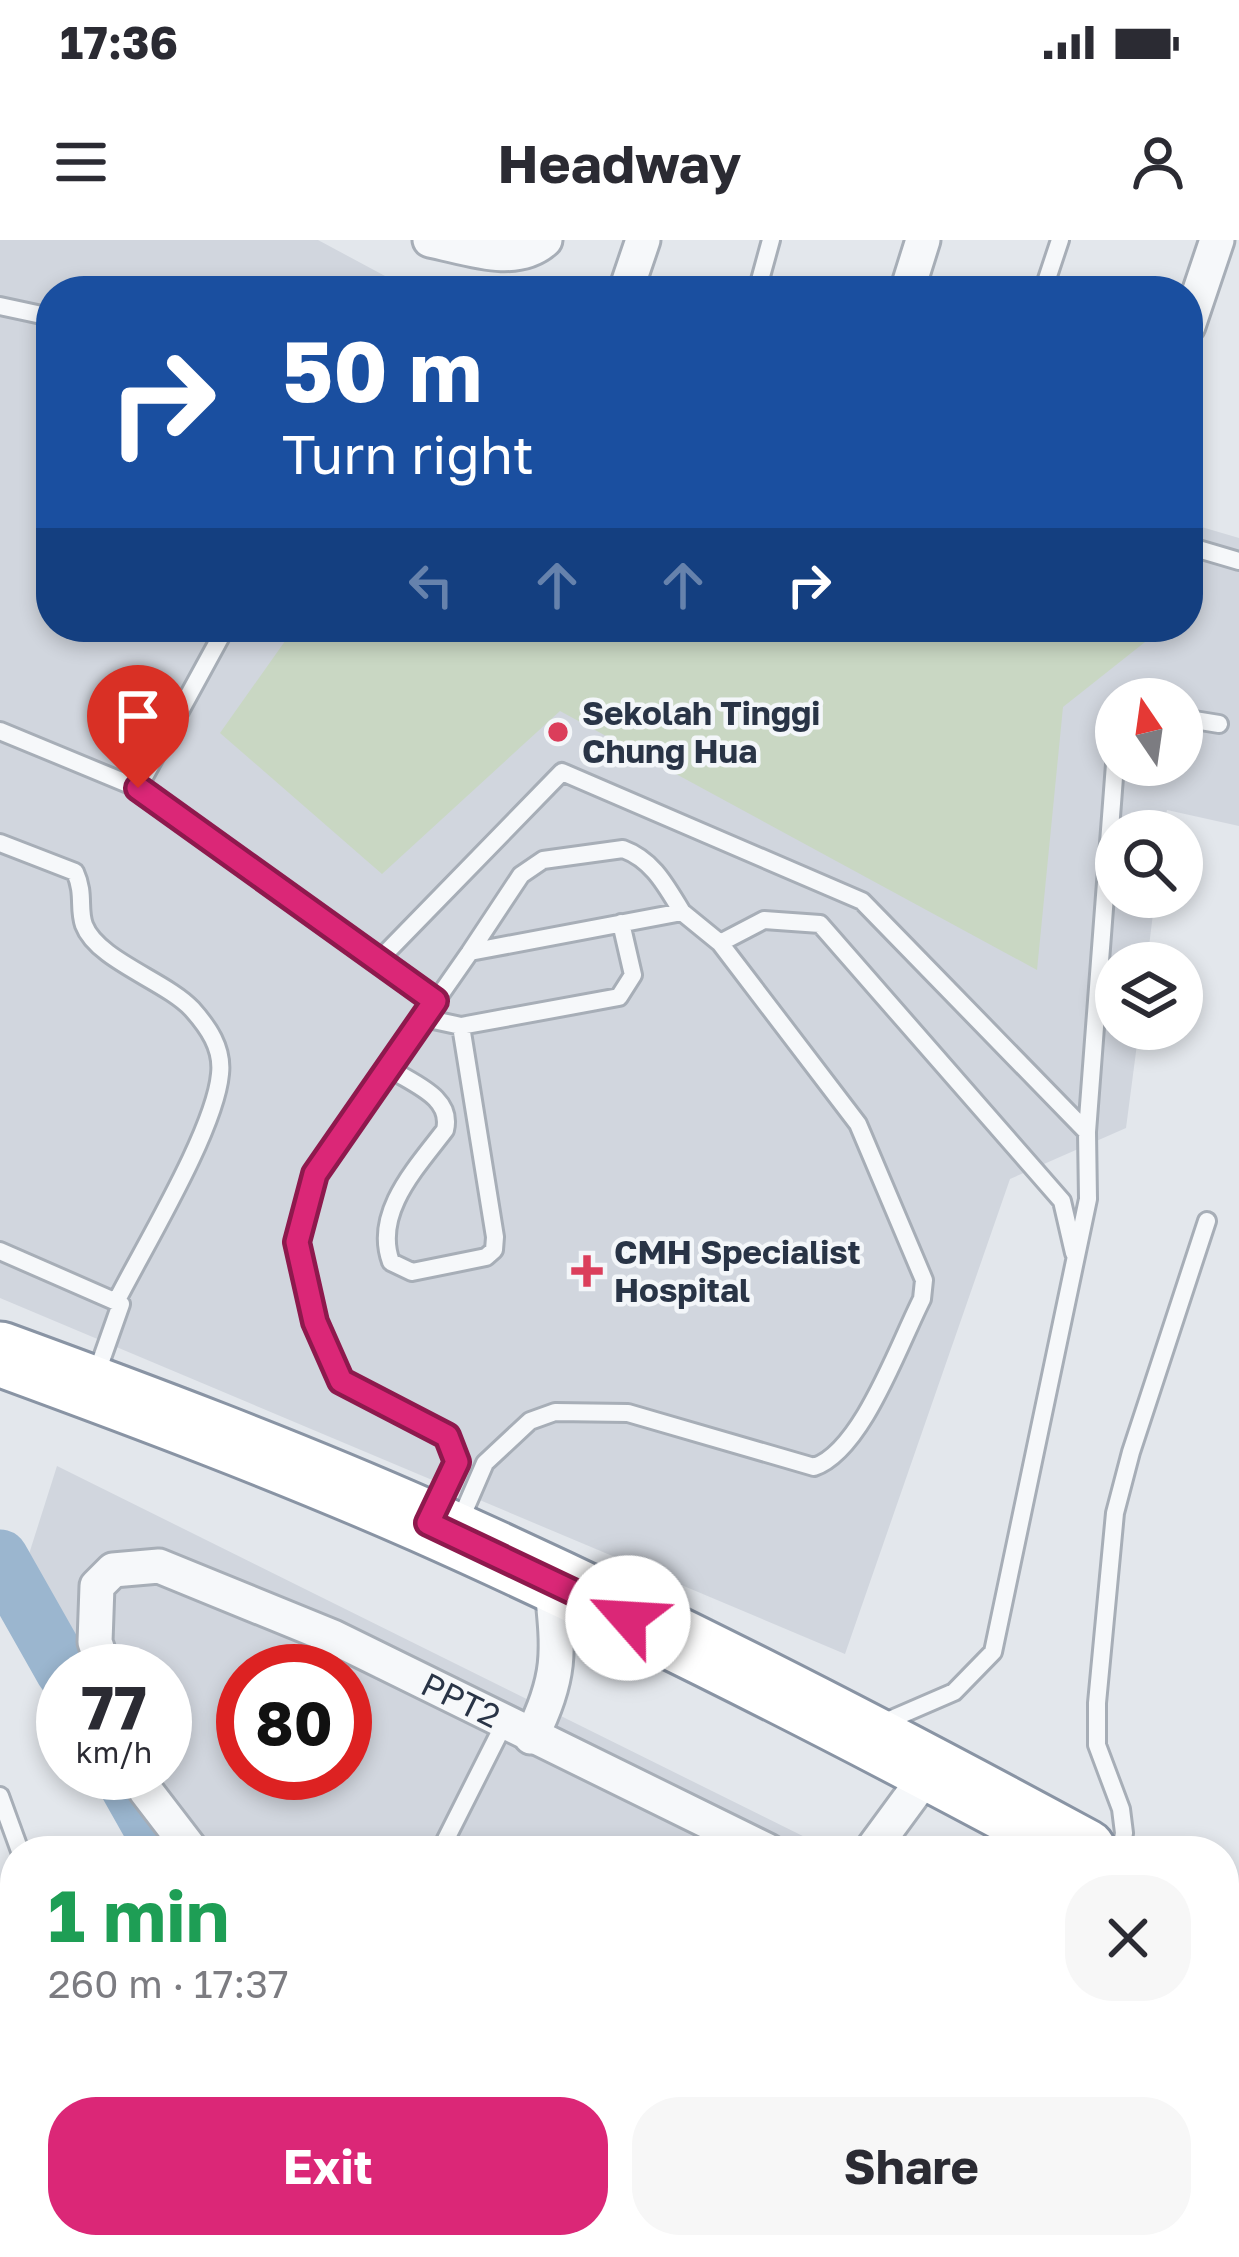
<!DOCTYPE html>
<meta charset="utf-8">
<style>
body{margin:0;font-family:"Golos Text",sans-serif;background:#f7f7f7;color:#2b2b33;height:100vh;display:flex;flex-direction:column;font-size:45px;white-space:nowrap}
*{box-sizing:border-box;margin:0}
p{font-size:39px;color:#7c7c81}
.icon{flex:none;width:66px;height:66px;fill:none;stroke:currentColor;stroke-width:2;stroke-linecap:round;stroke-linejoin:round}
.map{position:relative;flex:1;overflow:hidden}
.details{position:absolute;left:0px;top:1596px;width:1239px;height:423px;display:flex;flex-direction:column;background:#fff;border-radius:48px 48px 0 0;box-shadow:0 6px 18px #0003}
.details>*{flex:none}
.hud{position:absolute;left:36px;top:36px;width:1167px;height:366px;border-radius:48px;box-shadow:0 6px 18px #0003;background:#1a4fa0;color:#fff;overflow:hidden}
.needle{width:78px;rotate:347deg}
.tools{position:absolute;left:1095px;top:438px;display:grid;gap:24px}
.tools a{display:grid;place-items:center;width:108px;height:108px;border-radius:50%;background:#fff;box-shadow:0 6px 18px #0003;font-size:60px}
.speed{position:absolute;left:36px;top:1404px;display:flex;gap:24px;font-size:60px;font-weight:700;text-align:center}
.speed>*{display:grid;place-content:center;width:156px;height:156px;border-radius:50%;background:#fff;box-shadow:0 6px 18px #0003;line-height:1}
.speed small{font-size:30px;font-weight:400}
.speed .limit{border:18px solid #d22;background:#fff;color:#111}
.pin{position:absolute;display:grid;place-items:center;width:102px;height:102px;color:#fff;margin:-123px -51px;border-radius:50% 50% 50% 0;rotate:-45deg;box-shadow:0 0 12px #0007}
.pin .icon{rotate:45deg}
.me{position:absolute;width:132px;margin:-66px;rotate:296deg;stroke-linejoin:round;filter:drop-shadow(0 0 9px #0008)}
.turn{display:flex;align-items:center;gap:42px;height:252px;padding:0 48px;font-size:54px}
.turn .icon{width:156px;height:156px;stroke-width:2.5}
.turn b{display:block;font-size:84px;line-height:102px}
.lanes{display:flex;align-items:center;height:114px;padding:0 48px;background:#0003;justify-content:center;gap:60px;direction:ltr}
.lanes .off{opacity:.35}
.round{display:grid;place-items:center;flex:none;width:126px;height:126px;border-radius:48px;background:#f7f7f7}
.headline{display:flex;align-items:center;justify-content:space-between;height:204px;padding:0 48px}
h1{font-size:72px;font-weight:700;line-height:90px;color:#1e9e55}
.action{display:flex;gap:24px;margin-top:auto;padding:24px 48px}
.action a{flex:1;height:138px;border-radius:48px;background:#db2777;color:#fff;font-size:48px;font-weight:700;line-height:138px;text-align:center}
.action a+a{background:#f7f7f7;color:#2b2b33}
.status{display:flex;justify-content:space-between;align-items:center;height:84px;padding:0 60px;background:#fff;direction:ltr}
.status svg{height:33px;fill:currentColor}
header{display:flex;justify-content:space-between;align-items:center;height:156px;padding:0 48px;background:#fff;font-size:54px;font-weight:700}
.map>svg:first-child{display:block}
</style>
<div class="status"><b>17:36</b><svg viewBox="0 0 49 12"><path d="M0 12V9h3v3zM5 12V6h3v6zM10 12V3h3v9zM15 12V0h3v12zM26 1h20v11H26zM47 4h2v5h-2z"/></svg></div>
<header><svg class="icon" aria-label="menu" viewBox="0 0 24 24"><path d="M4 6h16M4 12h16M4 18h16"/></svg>Headway<svg class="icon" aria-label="person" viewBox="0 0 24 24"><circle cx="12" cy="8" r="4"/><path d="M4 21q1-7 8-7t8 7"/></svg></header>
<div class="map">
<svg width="1239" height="2017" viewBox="0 0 1239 2017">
<rect width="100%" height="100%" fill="#e3e7ec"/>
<path fill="#d1d6de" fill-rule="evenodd" d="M0,0H318L413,51H51V387H1188V283L1239,298V586L1167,570L1163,591H1116V657H1155L1147,723H1116V789H1139L1126,888L1010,939L845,1414L0,1058ZM1116,459H1182V525H1116Z
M57,1226L833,1611H152L106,1548L100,1533H165V1431H63V1440L22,1336ZM243,1431H345V1533H243Z
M680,2004H1126L1119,2017H709Z"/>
<path fill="#c9d7c3" d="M295,387H1164L1063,467L1037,730L560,471L382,634L220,493Z"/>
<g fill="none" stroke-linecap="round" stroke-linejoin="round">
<path stroke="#9bb6cf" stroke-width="57" d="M0,1318L64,1431
M121,1533L165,1611
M655,2004L680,2017"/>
<defs>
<path id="lane" d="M757,51L771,0
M1043,51L1060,0
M0,66L51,77
M1188,306L1239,321
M1182,478L1219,484
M0,491L138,548L435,762
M138,548L226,387
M0,603L75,632C85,654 78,668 84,685C97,720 166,741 192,769C208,787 223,808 220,834C215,890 145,1005 117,1060
M720,703L764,680L820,684L1062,961L1074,1013
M470,712L521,635L543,620L623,609C653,620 666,646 682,672
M378,721L562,532L862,661L1087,892
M424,778L461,786L619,757L633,735L621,683
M389,828C413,844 453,857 445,890C416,928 373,973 391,1022L412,1032L486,1017L494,1010L495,997L461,786
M0,1011L121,1064L96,1135
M434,1272L457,1223L447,1196L341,1141L315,1081L297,1002L315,934L470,712L682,672L720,703L858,884L924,1040L922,1059C899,1104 862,1211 814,1227L628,1173L555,1172L530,1181L485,1223L459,1283
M880,1484L954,1452L993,1412L1088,959L1087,892L1116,511
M0,1556L20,1611
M440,1611L504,1484
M1121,1611L1124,1593L1121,1569L1097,1505V1463L1115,1273L1131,1212L1207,981
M0,1696L15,1686
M1115,2017L1122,2004"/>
<g id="street">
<path d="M430,0C466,7 515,27 545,0"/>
<path d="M627,47L643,0"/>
<path d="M907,51L923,0"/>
<path d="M1188,86L1217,0"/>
<path id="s1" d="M105,1431L95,1402L97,1346L113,1330L159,1326L333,1397L768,1611"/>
<path d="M531,1497C563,1434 558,1408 551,1339"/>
<path d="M140,1533L146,1551L192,1611"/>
<path d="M871,1611L932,1528"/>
<path d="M1224,1894L1239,1870"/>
<path d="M539,2004L570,2017"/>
<path d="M811,2004L839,2017"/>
<path d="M445,2017L470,2004"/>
<path d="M1083,2017L1090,2004"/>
<path d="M1150,2017L1157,2004"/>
</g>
<path id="highway" d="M0,1114C142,1166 286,1220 424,1281C649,1381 868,1494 1084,1611
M1224,1688L1239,1695"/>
</defs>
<use href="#lane" stroke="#a7aeb7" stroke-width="22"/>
<use href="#street" stroke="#a7aeb7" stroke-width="39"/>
<use href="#highway" stroke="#8994a4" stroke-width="69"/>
<use href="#lane" stroke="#f6f8fa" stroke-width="16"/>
<use href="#street" stroke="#f6f8fa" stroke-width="33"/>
<use href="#highway" stroke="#fff" stroke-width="63"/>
</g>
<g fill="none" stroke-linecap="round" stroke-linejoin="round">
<defs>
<path id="route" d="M138,548L435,761L315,934L297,1002L315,1082L341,1141L447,1196L457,1222L428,1283L628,1378"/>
</defs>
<use href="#route" stroke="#8e194d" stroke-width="30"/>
<use href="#route" stroke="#db2777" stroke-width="21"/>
</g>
<g fill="#db3e5b" stroke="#f3f6f9" stroke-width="4.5">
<circle cx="558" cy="492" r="12"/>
<path d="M581 1013h12v12h12v12h-12v12h-12v-12h-12v-12h12z"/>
</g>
<g text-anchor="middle" stroke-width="9" stroke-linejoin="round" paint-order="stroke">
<g font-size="33" font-weight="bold" fill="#293446" stroke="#f3f6f9" text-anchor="start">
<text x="582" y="485">Sekolah Tinggi<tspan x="582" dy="38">Chung Hua</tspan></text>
<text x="614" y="1024">CMH Specialist<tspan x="614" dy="38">Hospital</tspan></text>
</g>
<g font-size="33" fill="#293446" stroke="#f3f6f9">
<text dy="12" stroke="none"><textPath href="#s1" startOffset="486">PPT2</textPath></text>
</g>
</g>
</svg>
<div class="tools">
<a><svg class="needle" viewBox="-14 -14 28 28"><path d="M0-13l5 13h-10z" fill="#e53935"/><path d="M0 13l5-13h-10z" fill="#7c7c81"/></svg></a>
<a><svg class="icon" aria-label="search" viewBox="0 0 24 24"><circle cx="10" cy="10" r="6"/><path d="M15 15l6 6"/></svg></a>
<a><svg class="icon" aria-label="layers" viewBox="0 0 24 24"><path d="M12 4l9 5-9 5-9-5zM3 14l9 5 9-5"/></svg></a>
</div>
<div class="speed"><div>77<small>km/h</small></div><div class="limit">80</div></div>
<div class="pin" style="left:138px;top:548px;background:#d93025"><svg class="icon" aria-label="arrive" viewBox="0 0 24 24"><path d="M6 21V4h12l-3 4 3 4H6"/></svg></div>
<svg class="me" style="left:628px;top:1378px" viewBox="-20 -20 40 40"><circle r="19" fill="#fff"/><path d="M0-13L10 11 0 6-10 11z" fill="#db2777"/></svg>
<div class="hud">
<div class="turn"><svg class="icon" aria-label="right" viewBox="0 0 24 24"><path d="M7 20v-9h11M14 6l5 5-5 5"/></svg><div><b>50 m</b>Turn right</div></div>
<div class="lanes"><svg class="icon off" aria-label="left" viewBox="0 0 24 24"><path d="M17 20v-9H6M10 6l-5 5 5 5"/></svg><svg class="icon off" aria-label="ahead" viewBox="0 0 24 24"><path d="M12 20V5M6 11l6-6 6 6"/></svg><svg class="icon off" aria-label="ahead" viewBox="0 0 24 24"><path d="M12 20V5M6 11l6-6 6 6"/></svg><svg class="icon" aria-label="right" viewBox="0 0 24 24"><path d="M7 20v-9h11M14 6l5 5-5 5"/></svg></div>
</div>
<section class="details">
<div class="headline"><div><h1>1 min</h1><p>260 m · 17:37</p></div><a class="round"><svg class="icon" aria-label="close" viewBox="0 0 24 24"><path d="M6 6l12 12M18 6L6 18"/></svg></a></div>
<div class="action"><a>Exit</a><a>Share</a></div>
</section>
</div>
